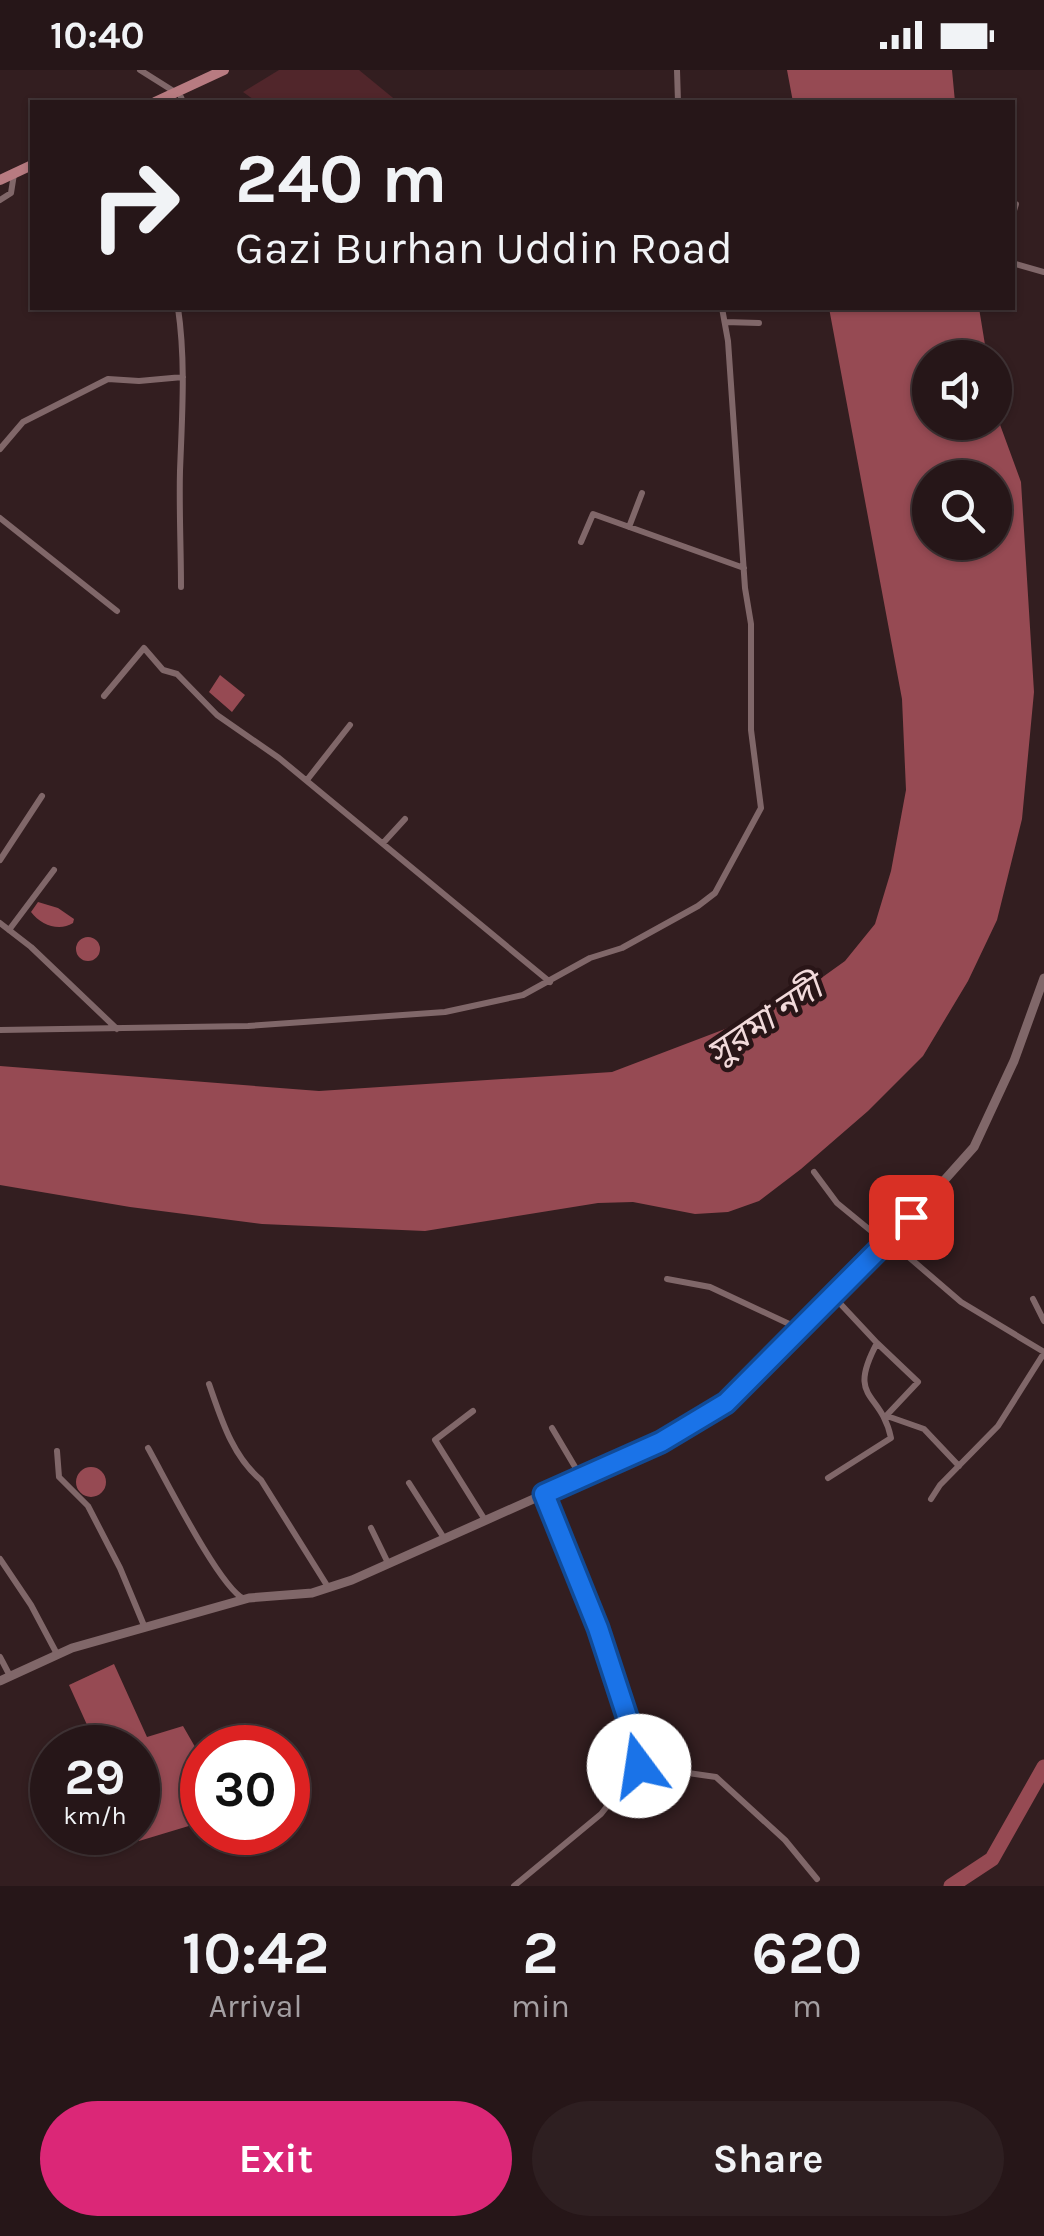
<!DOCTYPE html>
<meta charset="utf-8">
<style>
body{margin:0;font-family:Karla,"Noto Sans Bengali",sans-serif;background:#2e1f21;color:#f1f3f6;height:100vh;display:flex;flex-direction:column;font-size:38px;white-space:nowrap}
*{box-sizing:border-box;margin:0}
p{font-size:32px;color:#a49fa2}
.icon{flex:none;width:55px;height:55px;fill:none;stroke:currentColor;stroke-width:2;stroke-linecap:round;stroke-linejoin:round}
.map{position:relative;height:1816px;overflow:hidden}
.side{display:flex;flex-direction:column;background:#261618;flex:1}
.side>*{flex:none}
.banner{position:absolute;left:30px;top:30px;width:985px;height:210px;border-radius:0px;box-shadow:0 2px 8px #0004,0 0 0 2px #423537;background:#261618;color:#f1f3f6;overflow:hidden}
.tools{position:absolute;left:912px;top:270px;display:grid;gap:20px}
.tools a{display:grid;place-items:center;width:100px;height:100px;border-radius:50%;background:#261618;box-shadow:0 2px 8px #0004,0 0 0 2px #423537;font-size:50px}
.speed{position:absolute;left:30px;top:1655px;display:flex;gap:20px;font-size:50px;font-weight:700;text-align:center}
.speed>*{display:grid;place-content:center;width:130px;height:130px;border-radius:50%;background:#261618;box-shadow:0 2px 8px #0004,0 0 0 2px #423537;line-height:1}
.speed small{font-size:25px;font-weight:400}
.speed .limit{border:15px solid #d22;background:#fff;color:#111}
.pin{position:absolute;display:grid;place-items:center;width:85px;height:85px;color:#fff;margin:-42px;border-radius:20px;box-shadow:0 5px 15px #0006}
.me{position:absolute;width:110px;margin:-55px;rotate:346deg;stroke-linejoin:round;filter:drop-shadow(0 0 8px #0008)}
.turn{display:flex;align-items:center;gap:35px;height:210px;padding:0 40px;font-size:45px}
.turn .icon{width:130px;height:130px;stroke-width:2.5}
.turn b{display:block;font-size:70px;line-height:85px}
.eta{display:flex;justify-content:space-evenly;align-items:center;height:170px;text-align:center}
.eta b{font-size:60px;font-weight:700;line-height:70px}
.action{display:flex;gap:20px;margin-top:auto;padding:20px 40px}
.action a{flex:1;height:115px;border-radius:60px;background:#db2777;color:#fff;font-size:40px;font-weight:700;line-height:115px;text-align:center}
.action a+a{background:#2e1f21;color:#f1f3f6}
.status{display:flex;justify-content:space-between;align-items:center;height:70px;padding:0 50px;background:#261618;direction:ltr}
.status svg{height:28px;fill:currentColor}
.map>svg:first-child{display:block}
</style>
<div class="status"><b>10:40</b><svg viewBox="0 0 49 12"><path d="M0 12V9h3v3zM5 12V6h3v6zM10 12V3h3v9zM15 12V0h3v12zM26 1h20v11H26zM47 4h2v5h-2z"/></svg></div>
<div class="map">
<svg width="1044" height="1816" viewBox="0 0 1044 1816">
<rect width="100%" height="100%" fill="#331e20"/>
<path fill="#51262b" d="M279,0H359L398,32H257L243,22Z"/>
<path fill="#964a53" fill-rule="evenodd" d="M787,0H952L955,32H793Z
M829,238H979L987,287L930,288V352H995V341L1021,412L1034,622L1022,749L997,850L968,911L923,986L868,1041L801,1099L759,1131L728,1142L695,1144L633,1132L598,1133L425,1161L262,1154L130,1137L0,1115V996L319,1021L612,1002L725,959L792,929L845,891L875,854L891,801L906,720L902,629ZM930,408H995V472H930Z
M220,605L245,625L232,642L209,622Z
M38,832L58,838L74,849L73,853C59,862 41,855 31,842Z
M76 879a12 12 0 1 1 24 0a12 12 0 1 1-24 0Z
M76 1412a15 15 0 1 1 30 0a15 15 0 1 1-30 0Z
M114,1594L147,1667L183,1656L202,1689V1752L139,1771L135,1763L138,1762V1678L97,1677L69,1615Z"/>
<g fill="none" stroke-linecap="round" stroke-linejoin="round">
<path stroke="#964a53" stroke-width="15" d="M951,1816L992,1789L1044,1697"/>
<path stroke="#806769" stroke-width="6" d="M140,0L175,22
M677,0L678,32
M181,27L183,32
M0,130L11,123L14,104
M1012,147L1016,134
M1012,193L1044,202
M178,238C186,292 182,346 180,401C179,439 181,479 181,517
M725,252L759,253
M0,379L23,352L108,309L139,311L183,307
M0,448L117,541
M629,457L642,423
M581,472L593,444L744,498
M104,626L144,578L163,600L177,604L217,645L279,688L550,912
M307,710L350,655
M384,772L405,749
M0,790L42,726
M0,853L31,877L117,959
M9,860L54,800
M0,960L248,956L445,942L523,925L590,888L622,878L698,836L715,823L761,738L751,660V554L745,518L728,271L722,238
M814,1102L837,1133L887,1174
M890,1171L961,1232L1044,1282
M667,1209L710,1217L800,1259
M1033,1229L1044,1251
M877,1273L918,1312L886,1346
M209,1314C221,1348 232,1386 261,1410L328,1517
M473,1341L435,1370L485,1450
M887,1346L924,1359L959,1396
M552,1358L581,1407
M148,1378C165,1408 219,1517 244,1529
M57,1381L59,1407L88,1436L120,1498L145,1558
M828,1408L891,1368C881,1320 846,1331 877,1273L834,1227
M409,1413L444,1468
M931,1429L940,1415L998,1356L1044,1283
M371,1458L388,1493
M0,1489L31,1535L57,1584
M0,1587L10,1606
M639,1696L716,1707L785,1770L817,1809
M514,1816L601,1744L639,1696L637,1677L598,1558L544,1424"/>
<path stroke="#806769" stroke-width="9" d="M0,1611L72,1578L249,1528L312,1523L352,1510L661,1372L726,1333L890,1171L974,1077L1014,991L1044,908"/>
<path stroke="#b87b81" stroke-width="10" d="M155,32L224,0
M0,110L32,95"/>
</g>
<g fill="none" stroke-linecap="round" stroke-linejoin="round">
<defs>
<path id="route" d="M639,1696L637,1677L598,1558L544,1424L661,1372L726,1333L911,1147"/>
</defs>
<use href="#route" stroke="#114b97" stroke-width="25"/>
<use href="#route" stroke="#1a73e8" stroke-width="18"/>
</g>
<g text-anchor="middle" stroke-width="9" stroke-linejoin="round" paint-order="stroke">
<g font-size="35" font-style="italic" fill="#f2dadb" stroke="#291517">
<text transform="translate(764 950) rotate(-34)" y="12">সুরমা নদী</text>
</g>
</g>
</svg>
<div class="tools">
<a><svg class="icon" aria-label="sound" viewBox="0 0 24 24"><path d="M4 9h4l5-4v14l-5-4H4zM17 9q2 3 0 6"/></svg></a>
<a><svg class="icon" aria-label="search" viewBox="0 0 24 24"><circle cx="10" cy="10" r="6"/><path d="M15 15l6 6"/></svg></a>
</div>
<div class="speed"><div>29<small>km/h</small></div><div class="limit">30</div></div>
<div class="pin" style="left:911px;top:1147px;background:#d93025"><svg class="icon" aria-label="arrive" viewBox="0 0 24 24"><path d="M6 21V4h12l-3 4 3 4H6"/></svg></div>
<svg class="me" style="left:639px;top:1696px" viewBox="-20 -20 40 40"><circle r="19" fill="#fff"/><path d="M0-13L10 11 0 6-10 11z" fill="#1a73e8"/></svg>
<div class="banner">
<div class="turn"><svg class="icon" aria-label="right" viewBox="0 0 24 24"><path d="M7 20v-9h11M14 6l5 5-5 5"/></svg><div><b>240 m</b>Gazi Burhan Uddin Road</div></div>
</div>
</div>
<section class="side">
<div class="eta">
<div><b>10:42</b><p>Arrival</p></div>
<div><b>2</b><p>min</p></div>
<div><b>620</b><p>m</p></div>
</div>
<div class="action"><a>Exit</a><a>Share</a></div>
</section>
